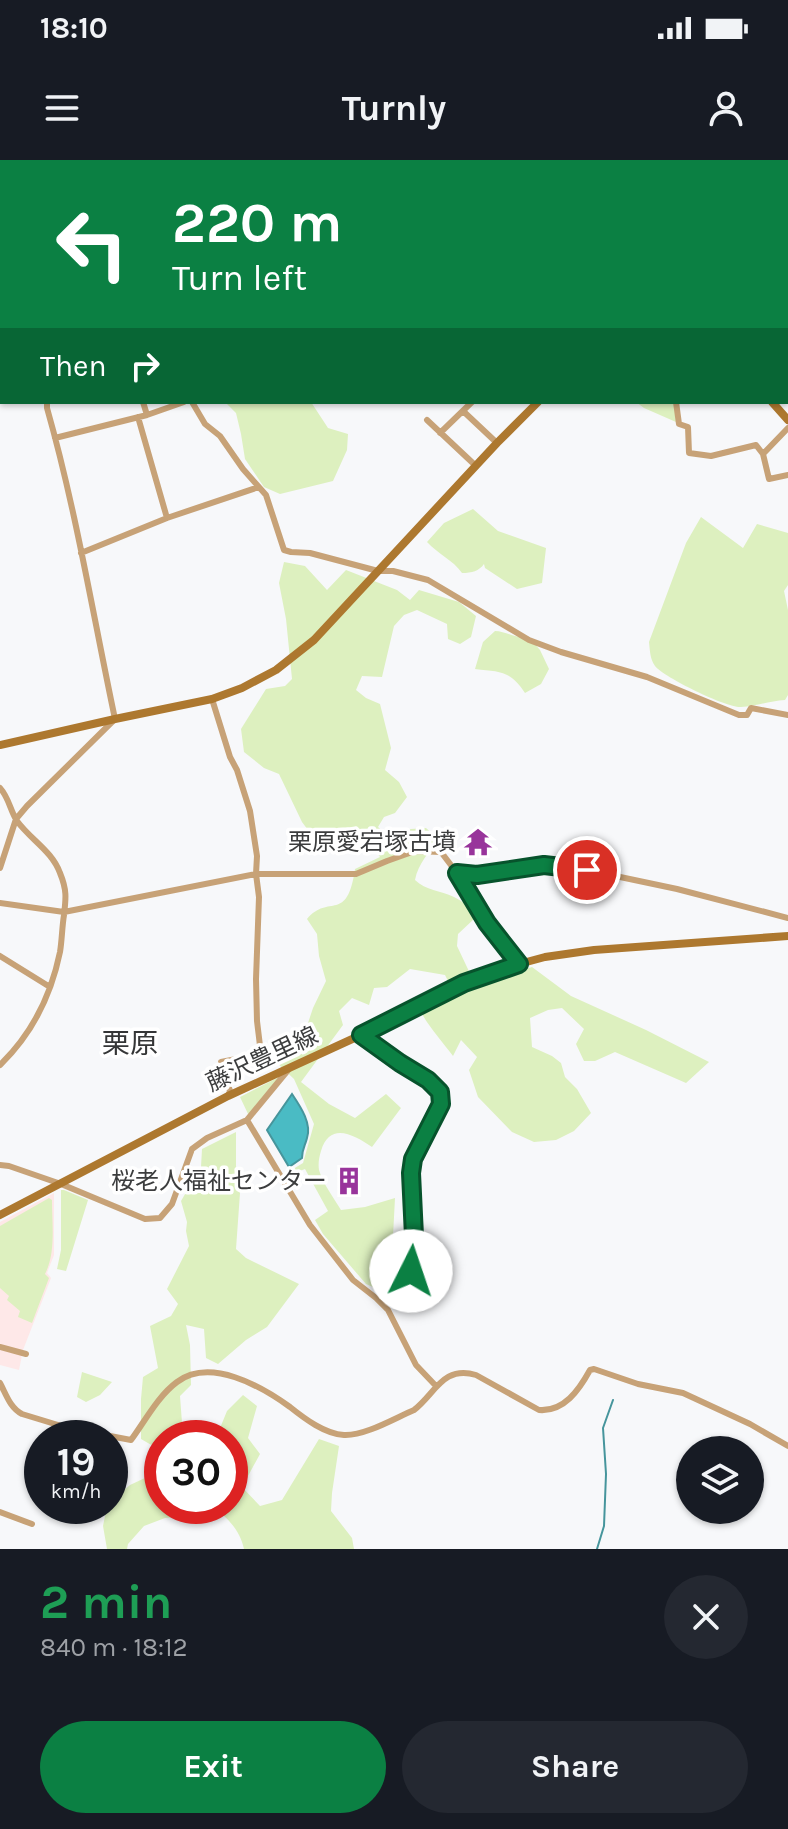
<!DOCTYPE html>
<meta charset="utf-8">
<style>
body{margin:0;font-family:Karla,"Noto Sans JP",sans-serif;background:#242831;color:#f1f3f6;height:100vh;display:flex;flex-direction:column;font-size:30px;white-space:nowrap}
*{box-sizing:border-box;margin:0}
p{font-size:26px;color:#9ea1a6}
.icon{flex:none;width:44px;height:44px;fill:none;stroke:currentColor;stroke-width:2;stroke-linecap:round;stroke-linejoin:round}
.map{position:relative;height:1389px;overflow:hidden}
.drawer{display:flex;flex-direction:column;background:#171b24;flex:1}
.drawer>*{flex:none}
.hud{position:absolute;left:0px;top:0px;width:788px;height:244px;box-shadow:0 2px 6px #0004;background:#0b8043;color:#fff;overflow:hidden}
.controls{position:absolute;left:676px;top:1276px;display:grid;gap:16px}
.controls a{display:grid;place-items:center;width:88px;height:88px;border-radius:50%;background:#171b24;box-shadow:0 2px 6px #0004;font-size:40px}
.speed{position:absolute;left:24px;top:1260px;display:flex;gap:16px;font-size:40px;font-weight:700;text-align:center}
.speed>*{display:grid;place-content:center;width:104px;height:104px;border-radius:50%;background:#171b24;box-shadow:0 2px 6px #0004;line-height:1}
.speed small{font-size:20px;font-weight:400}
.speed .limit{border:12px solid #d22;background:#fff;color:#111}
.pin{position:absolute;display:grid;place-items:center;width:68px;height:68px;color:#fff;margin:-34px;border:4px solid #fff;border-radius:50%;box-shadow:0 2px 8px #0007}
.me{position:absolute;width:88px;margin:-44px;rotate:4deg;stroke-linejoin:round;filter:drop-shadow(0 0 6px #0008)}
.turn{display:flex;align-items:center;gap:28px;height:168px;padding:0 40px;font-size:36px}
.turn .icon{width:104px;height:104px;stroke-width:2.5}
.turn b{display:block;font-size:56px;line-height:68px}
.then{display:flex;align-items:center;height:76px;padding:0 40px;background:#0003;gap:16px;font-size:30px}
.round{display:grid;place-items:center;flex:none;width:84px;height:84px;border-radius:42px;background:#242831}
.summary{display:flex;align-items:center;justify-content:space-between;height:136px;padding:0 40px}
h1{font-size:48px;font-weight:700;line-height:60px;color:#1e9e55}
.cta{display:flex;gap:16px;margin-top:auto;padding:16px 40px}
.cta a{flex:1;height:92px;border-radius:48px;background:#0b8043;color:#fff;font-size:32px;font-weight:700;line-height:92px;text-align:center}
.cta a+a{background:#242831;color:#f1f3f6}
.status{display:flex;justify-content:space-between;align-items:center;height:56px;padding:0 40px;background:#171b24;direction:ltr}
.status svg{height:22px;fill:currentColor}
header{display:flex;justify-content:space-between;align-items:center;height:104px;padding:0 40px;background:#171b24;font-size:36px;font-weight:700}
.map>svg:first-child{display:block}
</style>
<div class="status"><b>18:10</b><svg viewBox="0 0 49 12"><path d="M0 12V9h3v3zM5 12V6h3v6zM10 12V3h3v9zM15 12V0h3v12zM26 1h20v11H26zM47 4h2v5h-2z"/></svg></div>
<header><svg class="icon" aria-label="menu" viewBox="0 0 24 24"><path d="M4 6h16M4 12h16M4 18h16"/></svg>Turnly<svg class="icon" aria-label="person" viewBox="0 0 24 24"><circle cx="12" cy="8" r="4"/><path d="M4 21q1-7 8-7t8 7"/></svg></header>
<div class="map">
<svg width="788" height="1389" viewBox="0 0 788 1389">
<rect width="100%" height="100%" fill="#f7f8fa"/>
<path fill="#fee8e8" d="M54,1033V1095L47,1113L51,1118L23,1190L19,1210L0,1205V1062Z"/>
<path fill="#ddf0bf" d="M225,242H311L328,268L348,274L347,290L333,321L280,334L264,327L245,299L241,274L236,253Z
M636,242H674L676,262L644,248Z
M473,349L498,371L546,388L542,423L517,429L485,408L484,404C479,411 472,413 462,413C453,400 438,394 427,382L444,363Z
M701,357L743,388L757,364L788,373V425L784,431L788,450V535L785,540C770,541 756,546 741,547C727,548 665,518 655,506C650,499 650,491 649,482L686,383Z
M284,402L305,406L327,430L346,410L397,430L410,440L419,430L459,442L476,456L471,477L460,484L448,479L447,464L417,450L404,455L394,466L382,517L362,516L356,530L366,538L380,544L391,588L385,610L399,622L407,637L395,653L384,657L378,667L388,676L411,669L426,668L437,678C430,693 418,703 415,720C426,731 440,730 454,737C463,741 469,748 476,755L474,759L458,774L457,786L475,824L532,807L571,836L646,870L709,902L686,923L615,892L595,901H584L576,884L584,869L562,848L548,850L530,858L532,887L552,896L561,903L565,917L577,929L591,953L574,971L556,980L534,982L512,972L478,937L469,910L477,897L461,880L453,896C445,885 424,861 421,851L453,831L445,815L410,809L387,827L374,828L369,845L352,838L339,851L343,865L301,922L329,944L355,958L386,934L401,948L372,987C354,975 330,961 321,991C319,997 318,1004 319,1010C323,1024 334,1038 341,1050L365,1047L395,1038L393,1076L405,1109L395,1126L386,1133L366,1124L323,1074L315,1060L328,1051L305,1009L287,1016L285,1014L303,1003L314,964L294,919L274,900L295,870L307,866L313,848L326,821L319,796L317,774L307,759C329,733 347,764 355,709L380,697L365,678L350,688L325,693L302,662L279,614L264,608L244,592L241,569L266,529L285,526L292,519L286,459L279,423Z
M495,471C506,471 517,480 528,476L540,490L549,509L541,524L525,533C510,510 500,512 475,509L483,482Z
M279,917L249,956L240,937Z
M236,972V1006L240,1033L236,1089L246,1098L299,1124L267,1167L246,1180L218,1204L206,1198L204,1169L186,1165L190,1185L191,1225L180,1236L182,1263L179,1278H162V1297L160,1290L141,1279V1239L143,1217L158,1208L150,1166L171,1156L178,1144L167,1129L189,1086L186,1071L187,1062L181,1041L201,1007L202,989Z
M61,1030H64L88,1040L66,1111L57,1109L61,1090Z
M49,1038L52,1040C52,1064 56,1093 45,1114L49,1118L32,1163L18,1157L20,1151L7,1140L9,1136L0,1128V1066Z
M82,1212L112,1222L100,1235L86,1242L77,1237Z
M243,1235L257,1246L248,1278L260,1294L242,1327L260,1346L282,1340L319,1279L339,1286L332,1333L331,1351L352,1378L354,1389H244C240,1370 227,1357 212,1346H230V1278H216L227,1251Z
M162,1310V1346H199L178,1357L165,1358L144,1366L128,1384L127,1389H107L103,1366L107,1346H110V1342L130,1325Z"/>
<path fill="#4abbc4" stroke="#46959c" stroke-width="2" d="M292,934C300,946 312,963 307,978C305,986 302,989 302,998L289,1007L267,970Z"/>
<g fill="none" stroke-linecap="round" stroke-linejoin="round">
<path stroke="#46959c" stroke-width="2" d="M597,1389L604,1366L606,1314L603,1268L613,1240"/>
<path stroke="#c7a277" stroke-width="6" d="M370,0L373,2
M603,0L606,2
M766,0L768,2
M248,2L249,0
M671,2L672,0
M739,2L742,0
M143,242L147,255
M192,242L205,264L220,276L243,309L266,335L284,390L291,392L310,393L378,411H393L428,420L529,480L561,492L647,517L739,555H747L751,548L788,555
M676,242L679,264L688,267L689,293L711,296L756,285L763,294
M463,251L497,283
M138,257L167,358
M427,260L476,306
M788,268L763,294L769,319L788,315
M440,273L472,242
M55,278L147,255L184,242
M81,393L167,358L259,327
M212,539L230,597L237,610L250,651L257,696L256,714L259,737L256,819L257,861L261,894L221,902L230,931L228,936
M0,628C9,638 10,650 17,661C31,680 52,691 60,713C67,730 66,738 64,755C62,767 62,780 60,792C51,836 32,874 0,905
M0,708L16,659L27,646L115,559C93,455 76,350 47,248V242
M457,713L477,715L544,705L587,710L677,729L788,758
M0,743L64,752L256,714H356L387,701L415,691L441,692L457,713L487,763L519,804
M0,796L50,827
M361,875L400,903L435,925L440,932L441,944L413,999L411,1013L414,1076L411,1111L383,1145
M247,960L310,1065L353,1120L376,1138L388,1150L416,1205L436,1226
M0,1005L9,1006L61,1024L145,1059L160,1058L172,1044L192,989L207,978L247,960L289,909
M0,1187L26,1194
M0,1223C6,1234 10,1248 22,1254L68,1268L131,1280C145,1261 158,1236 177,1222C210,1197 261,1226 290,1247C305,1259 325,1274 344,1275C365,1276 395,1258 414,1250C435,1234 443,1205 476,1215L539,1250C564,1252 579,1230 590,1210L594,1209L638,1224L683,1233L750,1264L788,1286
M0,1352L32,1364"/>
<path stroke="#ad782f" stroke-width="8" d="M505,0L512,2
M34,2V0
M466,2V0
M786,8L788,6
M786,18L788,16
M786,185L788,183
M772,242L788,260
M0,585L115,559L212,539L242,528L276,510L314,480L497,283L538,242
M0,1055L228,936L361,875L464,823L519,804L545,797L594,790L788,776"/>
</g>
<g fill="none" stroke-linecap="round" stroke-linejoin="round">
<defs>
<path id="route" d="M411,1111L414,1076L411,1013L413,999L441,944L440,932L428,920L400,903L361,875L464,823L519,804L487,763L457,713L477,715L544,705L587,710"/>
</defs>
<use href="#route" stroke="#07532c" stroke-width="20"/>
<use href="#route" stroke="#0b8043" stroke-width="14"/>
</g>
<defs>
<symbol id="temple-bare" viewBox="-9 -9 18 18"><path d="M0-6L5-2H3V0L6.5 2.5H4V6H1.5V3h-3V6H-4V2.5H-6.5L-3 0V-2H-5Z" fill="#98349b" stroke="#fff" stroke-width="2.5" paint-order="stroke"/></symbol>
<symbol id="building-bare" viewBox="-9 -9 18 18"><path d="M-4-6H4V6H1V3H-1V6H-4ZM-2.5-4.3h1.7v1.8h-1.7ZM.8-4.3h1.7v1.8H.8ZM-2.5-1h1.7V.8h-1.7ZM.8-1h1.7V.8H.8Z" fill="#98349b" stroke="#fff" stroke-width="2.5" paint-order="stroke"/></symbol>
</defs>
<g fill-rule="evenodd">
<use href="#temple-bare" x="458" y="662" width="40" height="40"/>
<use href="#building-bare" x="329" y="1001" width="40" height="40"/>
</g>
<g text-anchor="middle" stroke-width="7" stroke-linejoin="round" paint-order="stroke">
<g font-size="24" fill="#3c3d3e" stroke="#fff" text-anchor="end">
<text x="456" y="690">栗原愛宕塚古墳</text>
<text x="327" y="1029">桜老人福祉センター</text>
</g>
<g font-size="24" fill="#3c3d3e" stroke="#fff">
<text transform="translate(262 899) rotate(-25)" y="8">藤沢豊里線</text>
</g>
<g font-size="28" fill="#353637" stroke="#fff">
<text x="130" y="893">栗原</text>
</g>
</g>
</svg>
<div class="controls">
<a><svg class="icon" aria-label="layers" viewBox="0 0 24 24"><path d="M12 4l9 5-9 5-9-5zM3 14l9 5 9-5"/></svg></a>
</div>
<div class="speed"><div>19<small>km/h</small></div><div class="limit">30</div></div>
<div class="pin" style="left:587px;top:710px;background:#d93025"><svg class="icon" aria-label="arrive" viewBox="0 0 24 24"><path d="M6 21V4h12l-3 4 3 4H6"/></svg></div>
<svg class="me" style="left:411px;top:1111px" viewBox="-20 -20 40 40"><circle r="19" fill="#fff"/><path d="M0-13L10 11 0 6-10 11z" fill="#0b8043"/></svg>
<div class="hud">
<div class="turn"><svg class="icon" aria-label="left" viewBox="0 0 24 24"><path d="M17 20v-9H6M10 6l-5 5 5 5"/></svg><div><b>220 m</b>Turn left</div></div>
<div class="then">Then<svg class="icon" aria-label="right" viewBox="0 0 24 24"><path d="M7 20v-9h11M14 6l5 5-5 5"/></svg></div>
</div>
</div>
<section class="drawer">
<div class="summary"><div><h1>2 min</h1><p>840 m · 18:12</p></div><a class="round"><svg class="icon" aria-label="close" viewBox="0 0 24 24"><path d="M6 6l12 12M18 6L6 18"/></svg></a></div>
<div class="cta"><a>Exit</a><a>Share</a></div>
</section>
